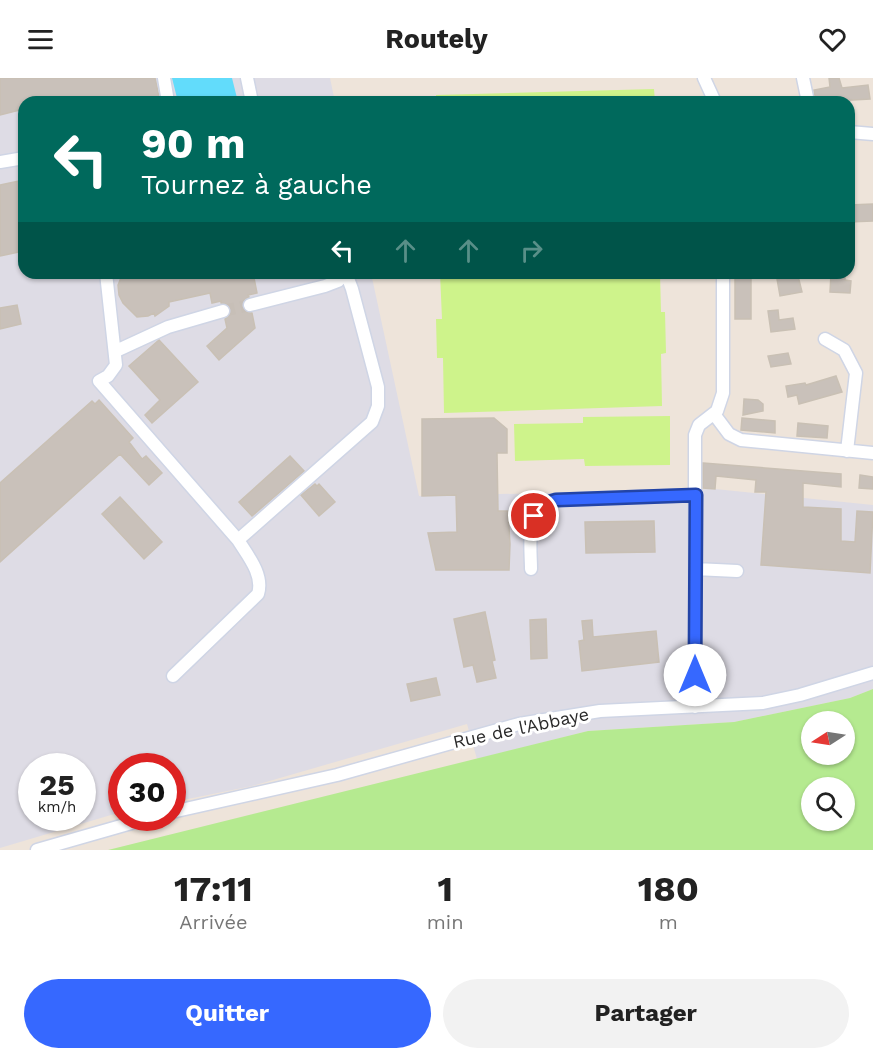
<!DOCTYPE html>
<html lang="fr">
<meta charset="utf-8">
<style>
body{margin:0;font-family:"Work Sans",sans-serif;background:#f2f2f2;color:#222;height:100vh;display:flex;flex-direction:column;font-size:22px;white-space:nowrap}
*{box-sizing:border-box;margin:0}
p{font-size:20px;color:#767676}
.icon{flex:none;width:33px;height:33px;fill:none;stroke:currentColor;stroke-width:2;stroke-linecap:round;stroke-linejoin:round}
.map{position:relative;height:772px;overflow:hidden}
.drawer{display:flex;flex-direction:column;background:#fff;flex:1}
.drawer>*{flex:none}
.guide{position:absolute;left:18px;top:18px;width:837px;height:183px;border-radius:18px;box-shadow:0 2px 4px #0004;background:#00695c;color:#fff;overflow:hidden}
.needle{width:39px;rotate:258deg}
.controls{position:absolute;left:801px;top:633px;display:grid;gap:12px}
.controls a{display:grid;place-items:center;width:54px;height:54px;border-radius:50%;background:#fff;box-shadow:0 2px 4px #0004;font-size:30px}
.speed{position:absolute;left:18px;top:675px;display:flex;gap:12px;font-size:30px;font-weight:700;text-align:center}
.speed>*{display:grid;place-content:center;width:78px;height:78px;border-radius:50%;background:#fff;box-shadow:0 2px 4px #0004;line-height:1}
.speed small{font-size:15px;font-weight:400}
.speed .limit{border:9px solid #d22;background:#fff;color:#111}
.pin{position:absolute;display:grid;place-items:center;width:51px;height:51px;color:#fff;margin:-26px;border:3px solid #fff;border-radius:50%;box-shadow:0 2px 6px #0007}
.me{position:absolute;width:66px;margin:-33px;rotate:0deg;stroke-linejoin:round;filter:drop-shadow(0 0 4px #0008)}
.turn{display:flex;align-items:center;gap:21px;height:126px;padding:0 24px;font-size:27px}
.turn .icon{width:78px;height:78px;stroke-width:2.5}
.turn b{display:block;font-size:42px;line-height:51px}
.lanes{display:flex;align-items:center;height:57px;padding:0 24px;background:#0003;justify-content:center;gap:30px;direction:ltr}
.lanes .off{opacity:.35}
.eta{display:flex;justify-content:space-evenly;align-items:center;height:102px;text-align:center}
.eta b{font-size:36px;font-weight:700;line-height:42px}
.primary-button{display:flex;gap:12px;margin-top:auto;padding:12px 24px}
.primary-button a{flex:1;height:69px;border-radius:36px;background:#3668ff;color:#fff;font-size:24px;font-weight:700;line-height:69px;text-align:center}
.primary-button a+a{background:#f2f2f2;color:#222}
header{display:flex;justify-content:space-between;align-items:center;height:78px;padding:0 24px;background:#fff;font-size:27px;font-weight:700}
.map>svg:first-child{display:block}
</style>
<header><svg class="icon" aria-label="menu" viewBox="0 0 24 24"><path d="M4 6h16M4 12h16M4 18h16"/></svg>Routely<svg class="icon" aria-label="heart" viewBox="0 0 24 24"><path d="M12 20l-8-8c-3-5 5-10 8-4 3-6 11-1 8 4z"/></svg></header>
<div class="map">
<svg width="873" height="772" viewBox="0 0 873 772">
<rect width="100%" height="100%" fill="#eee4da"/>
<path fill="#dedce5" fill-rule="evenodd" d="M0,0H330L335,24H24V195H371L419,418L715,411L873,427V611L850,620L734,644L588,653L477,681L467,646L252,708L173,724L172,688H122L121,734L0,770ZM32,688H82V740H32Z"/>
<path fill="#b5ea90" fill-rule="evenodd" d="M873,611V772H108L588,653L734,644L850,620ZM812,644H844V676H812ZM812,710H844V742H812Z"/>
<path fill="#cef38b" d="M654,11L655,24H437L436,17Z
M440,195H660L661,234H665L666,275L661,276L662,328L444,335L443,280H437L436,241H442Z
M670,338V387L585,388L584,381L515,383L514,346L583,345V339Z"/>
<path fill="#62dcfb" d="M172,0H232L238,24H178Z"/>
<path fill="#c9c1ba" stroke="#c9c0b4" stroke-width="1.5" d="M0,0H155L160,24H24V31L0,37Z
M829,0H839L842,10L868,7L870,21L816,24L814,12L830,9Z
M24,102V173L0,178V107Z
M873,126V143L849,144V127Z
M123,195H253L257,215L248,217L249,219L242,224V228L245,233L252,235L255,250L219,282L207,268L227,250L225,241L231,234L228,227L221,225V223L212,225L210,215L169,224V228L155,238L154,235L148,238L137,239L123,225L119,217L118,207Z
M735,195H751V241H735Z
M831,196L845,198V202L851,203L850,215L830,214Z
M798,198L802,214L780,218L777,201Z
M17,227L21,246L0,251V230Z
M778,232L779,242L793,240L795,251L771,254L768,233Z
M159,262L198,304L152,345L145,337L160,322L129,288Z
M788,275L791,286L771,289L768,278Z
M836,298L842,314L799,326L797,317L788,319L786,308L805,305L806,307Z
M744,321L758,322L763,326V333L743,337Z
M99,322L133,360L129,364L142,381L146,378L162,395L149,407L120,376L0,484V405L92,323L95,326Z
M494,340L507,351V375H497L498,433H508L510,466L509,492H436L428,455L457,454L456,417L422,418V341Z
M742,340L775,343V355L741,352Z
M798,345L828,348L827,360L797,358Z
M290,378L304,393L252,438L239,424Z
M703,385L841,396V409L803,405V429L841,431V463L855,464L857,433L873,434L870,495L761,487L766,414H755L756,402L716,398L715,411L703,410Z
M860,397L873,399V411L859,410Z
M315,406L317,408L319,406L335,424L319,438L301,417Z
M120,419L162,464L144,481L102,436Z
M654,443L655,474L586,475L585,444Z
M485,534L495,582L492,583L496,600L477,604L473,587L464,589L454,541Z
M546,541L547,580L531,581L530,542Z
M592,542L593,559L656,553L659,584L582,593L579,563L584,562L582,543Z
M436,600L440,617L411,623L407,606Z"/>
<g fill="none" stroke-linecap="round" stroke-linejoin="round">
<path stroke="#c7bfb7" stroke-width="12" stroke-dasharray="12 6" stroke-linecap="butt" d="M223,233L250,227"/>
<defs>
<path id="minor" d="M164,0L168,24
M247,0L252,24
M704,0L715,24
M803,0L808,24
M849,54L873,56
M0,84L24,80
M106,195L116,287L108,298L99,303L238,462C248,478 264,497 258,516L173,598
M250,227L325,208L338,203L345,195
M825,261L844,272L856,295L847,373
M116,273L168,249L223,233
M714,336L729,356L741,362L873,375
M238,462L372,344L378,328V309L352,211L346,195
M531,491C531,472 526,440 543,427C546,424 552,423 556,422L696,417
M695,491L737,493
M695,629V357L699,347L717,333L723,315V195
M172,734L337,697L519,646L600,633L763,625L800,617L873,595
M37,772L149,740"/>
</defs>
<use href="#minor" stroke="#cfd5e5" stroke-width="15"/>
<use href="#minor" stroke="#fff" stroke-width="12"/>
</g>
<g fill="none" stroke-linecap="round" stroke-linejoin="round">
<defs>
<path id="route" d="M534,438L543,426L556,422L696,417L695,597"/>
</defs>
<use href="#route" stroke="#2344a6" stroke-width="15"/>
<use href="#route" stroke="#3668ff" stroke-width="10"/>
</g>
<g text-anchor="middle" stroke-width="6" stroke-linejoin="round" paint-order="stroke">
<g font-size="18" fill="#2a2a2a" stroke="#fff">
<text transform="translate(521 650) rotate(-12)" y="6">Rue de l'Abbaye</text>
</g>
</g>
</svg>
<div class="controls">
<a><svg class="needle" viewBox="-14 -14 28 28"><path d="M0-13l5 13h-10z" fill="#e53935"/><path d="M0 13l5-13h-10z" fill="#767676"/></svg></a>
<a><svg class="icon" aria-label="search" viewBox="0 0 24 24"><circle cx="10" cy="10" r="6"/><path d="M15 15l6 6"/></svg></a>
</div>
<div class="speed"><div>25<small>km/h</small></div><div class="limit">30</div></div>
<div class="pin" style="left:534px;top:438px;background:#d93025"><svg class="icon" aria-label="arrive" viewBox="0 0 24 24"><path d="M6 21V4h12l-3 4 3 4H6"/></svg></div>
<svg class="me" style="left:695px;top:597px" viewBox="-20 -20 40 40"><circle r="19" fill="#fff"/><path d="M0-13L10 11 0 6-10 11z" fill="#3668ff"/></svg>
<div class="guide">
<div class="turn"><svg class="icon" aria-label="left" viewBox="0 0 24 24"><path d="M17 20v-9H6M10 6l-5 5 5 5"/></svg><div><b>90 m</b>Tournez à gauche</div></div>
<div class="lanes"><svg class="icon" aria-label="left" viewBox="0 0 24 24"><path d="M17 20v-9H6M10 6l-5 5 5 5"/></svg><svg class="icon off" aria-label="ahead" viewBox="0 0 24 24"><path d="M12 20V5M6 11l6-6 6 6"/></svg><svg class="icon off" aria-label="ahead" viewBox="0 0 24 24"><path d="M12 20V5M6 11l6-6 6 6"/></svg><svg class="icon off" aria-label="right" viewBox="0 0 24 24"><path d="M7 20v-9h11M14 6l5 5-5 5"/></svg></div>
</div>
</div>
<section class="drawer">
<div class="eta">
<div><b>17:11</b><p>Arrivée</p></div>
<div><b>1</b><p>min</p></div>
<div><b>180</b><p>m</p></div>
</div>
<div class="primary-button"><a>Quitter</a><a>Partager</a></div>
</section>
